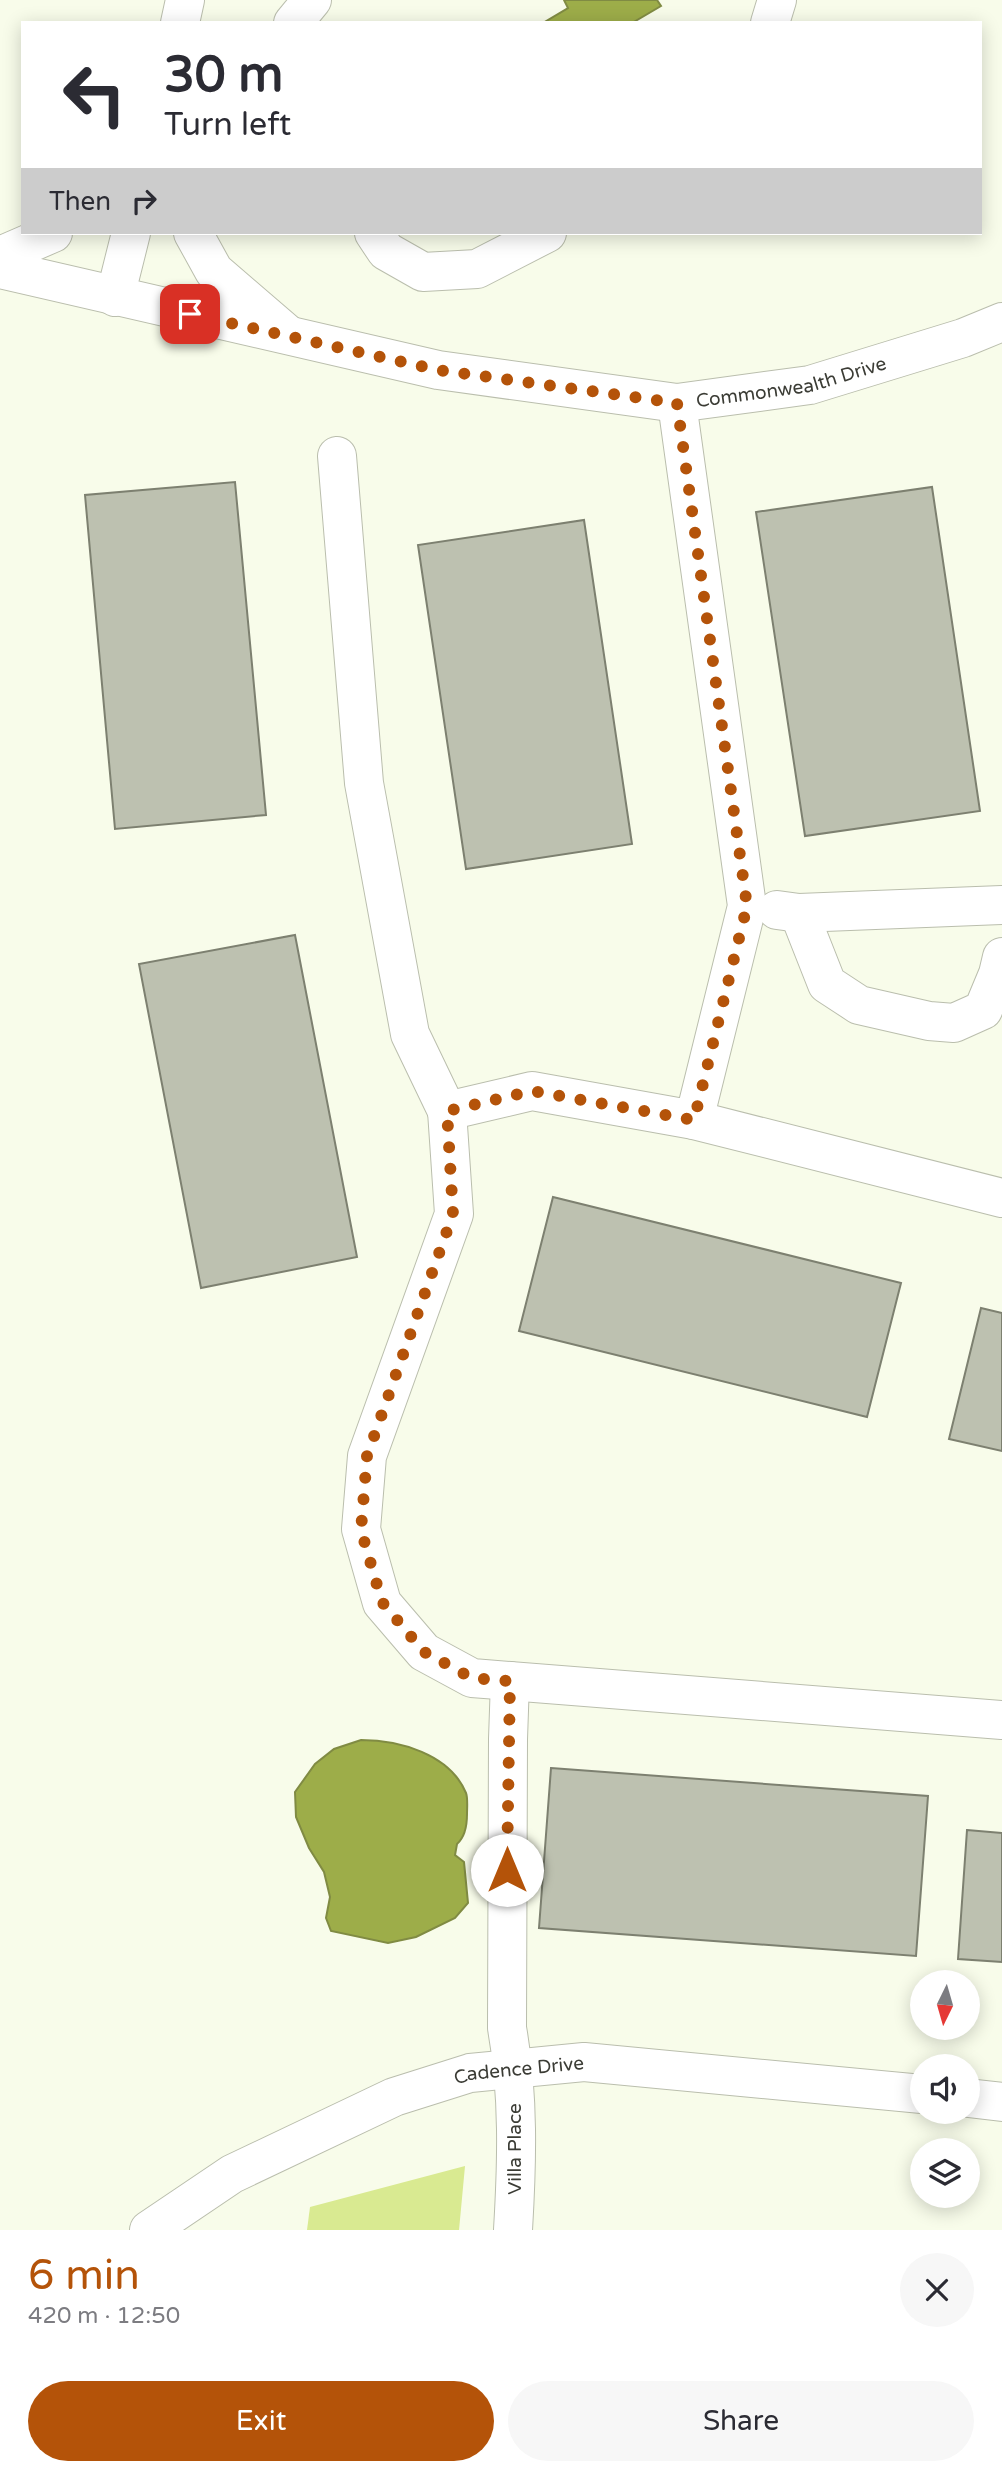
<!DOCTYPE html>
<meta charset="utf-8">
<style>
body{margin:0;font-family:"Varela Round",sans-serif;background:#f7f7f7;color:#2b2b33;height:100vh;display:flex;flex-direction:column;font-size:26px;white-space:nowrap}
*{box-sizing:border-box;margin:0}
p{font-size:23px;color:#7c7c81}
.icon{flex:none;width:38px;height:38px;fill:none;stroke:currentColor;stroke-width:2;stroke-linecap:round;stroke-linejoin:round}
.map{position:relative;height:2230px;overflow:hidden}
.details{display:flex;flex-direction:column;background:#fff;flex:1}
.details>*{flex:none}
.hud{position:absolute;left:21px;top:21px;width:961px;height:214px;border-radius:0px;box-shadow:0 4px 18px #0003;background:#fff;color:#2b2b33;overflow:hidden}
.needle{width:46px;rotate:185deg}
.tools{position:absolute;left:910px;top:1970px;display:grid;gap:14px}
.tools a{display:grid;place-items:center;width:70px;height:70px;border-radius:50%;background:#fff;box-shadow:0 4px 18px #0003;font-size:35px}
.pin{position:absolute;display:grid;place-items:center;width:60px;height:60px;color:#fff;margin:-30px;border-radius:14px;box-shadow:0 4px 10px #0006}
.me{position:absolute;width:77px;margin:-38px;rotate:0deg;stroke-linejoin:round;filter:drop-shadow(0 0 5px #0008)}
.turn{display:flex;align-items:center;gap:24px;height:147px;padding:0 28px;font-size:32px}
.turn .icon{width:91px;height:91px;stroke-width:2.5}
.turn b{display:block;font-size:49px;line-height:60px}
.then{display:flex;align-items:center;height:66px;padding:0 28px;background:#0003;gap:14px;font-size:26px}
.round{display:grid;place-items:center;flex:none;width:74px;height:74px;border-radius:37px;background:#f7f7f7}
.head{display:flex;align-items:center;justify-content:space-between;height:119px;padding:0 28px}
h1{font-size:42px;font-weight:600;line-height:52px;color:#b45309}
.action{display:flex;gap:14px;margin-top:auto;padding:14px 28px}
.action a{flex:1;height:80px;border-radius:42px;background:#b45309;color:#fff;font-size:28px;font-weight:600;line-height:80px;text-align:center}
.action a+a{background:#f7f7f7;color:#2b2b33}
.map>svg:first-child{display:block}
</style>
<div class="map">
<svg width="1002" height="2230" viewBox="0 0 1002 2230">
<rect width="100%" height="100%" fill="#f8fcea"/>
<path fill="#d9ea91" d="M465,2166L459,2230H307L310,2207Z"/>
<path fill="#9dad49" stroke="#808b43" stroke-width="2" d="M564,0H657L661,6L632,23H543L568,8Z
M361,1740C399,1740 450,1754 466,1793C468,1798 467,1808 467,1814C467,1824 465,1837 457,1844L455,1855L464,1862L468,1903L455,1918L416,1937L388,1943L331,1931L326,1918L330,1897L324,1872L309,1848L296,1817L295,1792L315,1764L334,1749Z"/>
<path fill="#bdc1b0" stroke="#7d8070" stroke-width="2" d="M235,482L266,815L115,829L85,495Z
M932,487L980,811L805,836L756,512Z
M584,520L632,844L466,869L418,545Z
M295,935L357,1257L201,1288L139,964Z
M553,1197L901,1283L867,1417L519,1331Z
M981,1308L1002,1313V1451L949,1439Z
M551,1768L928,1796L916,1956L539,1928Z
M967,1830L1002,1833V1962L958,1959Z"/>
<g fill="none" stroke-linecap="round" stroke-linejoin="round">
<defs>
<g id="minor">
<path d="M180,23L185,0"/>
<path d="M293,23L312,0"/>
<path d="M770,23L777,0"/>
<path d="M193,233L214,271L286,333"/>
<path d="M374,233L386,251L423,272L477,269L547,233"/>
<path d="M0,256L53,233"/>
<path id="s1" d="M0,269L438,370L677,403L810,385L963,338L1002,322"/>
<path d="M115,297L131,233"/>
<path d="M337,456L364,783L410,1034L447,1111L532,1091L694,1120L747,906L677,403"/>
<path d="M777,910L799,913L1002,905"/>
<path d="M799,913L827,984L859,1005L929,1021L954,1023L983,1010L998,974L1002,957"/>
<path d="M447,1111L454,1214L367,1456L361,1529L382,1603L424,1652L472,1678L1002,1720"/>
<path d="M694,1120L1002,1198"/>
<path d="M510,1681L508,1739L507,2028C519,2095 517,2163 513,2230"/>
<path d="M968,2098L1002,2102"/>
<path id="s2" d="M149,2230L232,2174L394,2097L470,2073L584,2062L922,2094"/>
</g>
</defs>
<use href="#minor" stroke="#babead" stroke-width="40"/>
<use href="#minor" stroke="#fff" stroke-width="38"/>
</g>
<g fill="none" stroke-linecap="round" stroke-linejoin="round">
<path stroke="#b45309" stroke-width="12" stroke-dasharray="0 21.6" d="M190,314L438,370L677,403L747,906L694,1120L532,1091L447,1111L453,1214L367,1456L361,1530L382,1602L424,1652L472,1678L510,1681L507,1870"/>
</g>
<g text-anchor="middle" stroke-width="7" stroke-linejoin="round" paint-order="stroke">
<g font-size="19" fill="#3b3c35" stroke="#fff">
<text dy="7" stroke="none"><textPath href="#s1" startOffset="807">Commonwealth Drive</textPath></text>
<text dy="7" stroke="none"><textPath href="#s2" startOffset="408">Cadence Drive</textPath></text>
<text transform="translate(514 2149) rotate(-90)" y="7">Villa Place</text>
</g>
</g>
</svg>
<div class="tools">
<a><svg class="needle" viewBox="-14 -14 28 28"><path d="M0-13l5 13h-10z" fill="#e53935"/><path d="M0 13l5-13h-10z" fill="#7c7c81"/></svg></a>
<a><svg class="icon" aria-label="sound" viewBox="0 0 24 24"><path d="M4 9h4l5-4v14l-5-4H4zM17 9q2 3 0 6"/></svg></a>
<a><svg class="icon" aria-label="layers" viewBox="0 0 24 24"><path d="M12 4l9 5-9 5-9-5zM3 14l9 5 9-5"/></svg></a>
</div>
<div class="pin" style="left:190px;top:314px;background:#d93025"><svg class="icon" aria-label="arrive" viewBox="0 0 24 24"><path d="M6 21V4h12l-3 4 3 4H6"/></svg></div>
<svg class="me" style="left:507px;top:1870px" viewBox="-20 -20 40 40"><circle r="19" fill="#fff"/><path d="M0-13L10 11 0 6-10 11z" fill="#b45309"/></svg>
<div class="hud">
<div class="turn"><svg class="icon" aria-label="left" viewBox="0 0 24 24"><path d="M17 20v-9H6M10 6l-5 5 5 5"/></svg><div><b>30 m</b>Turn left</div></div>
<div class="then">Then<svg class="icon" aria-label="right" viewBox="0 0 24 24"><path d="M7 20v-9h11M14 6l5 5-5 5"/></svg></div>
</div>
</div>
<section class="details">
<div class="head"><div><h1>6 min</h1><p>420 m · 12:50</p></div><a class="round"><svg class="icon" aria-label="close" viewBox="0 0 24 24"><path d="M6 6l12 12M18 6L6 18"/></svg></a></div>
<div class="action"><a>Exit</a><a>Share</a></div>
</section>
